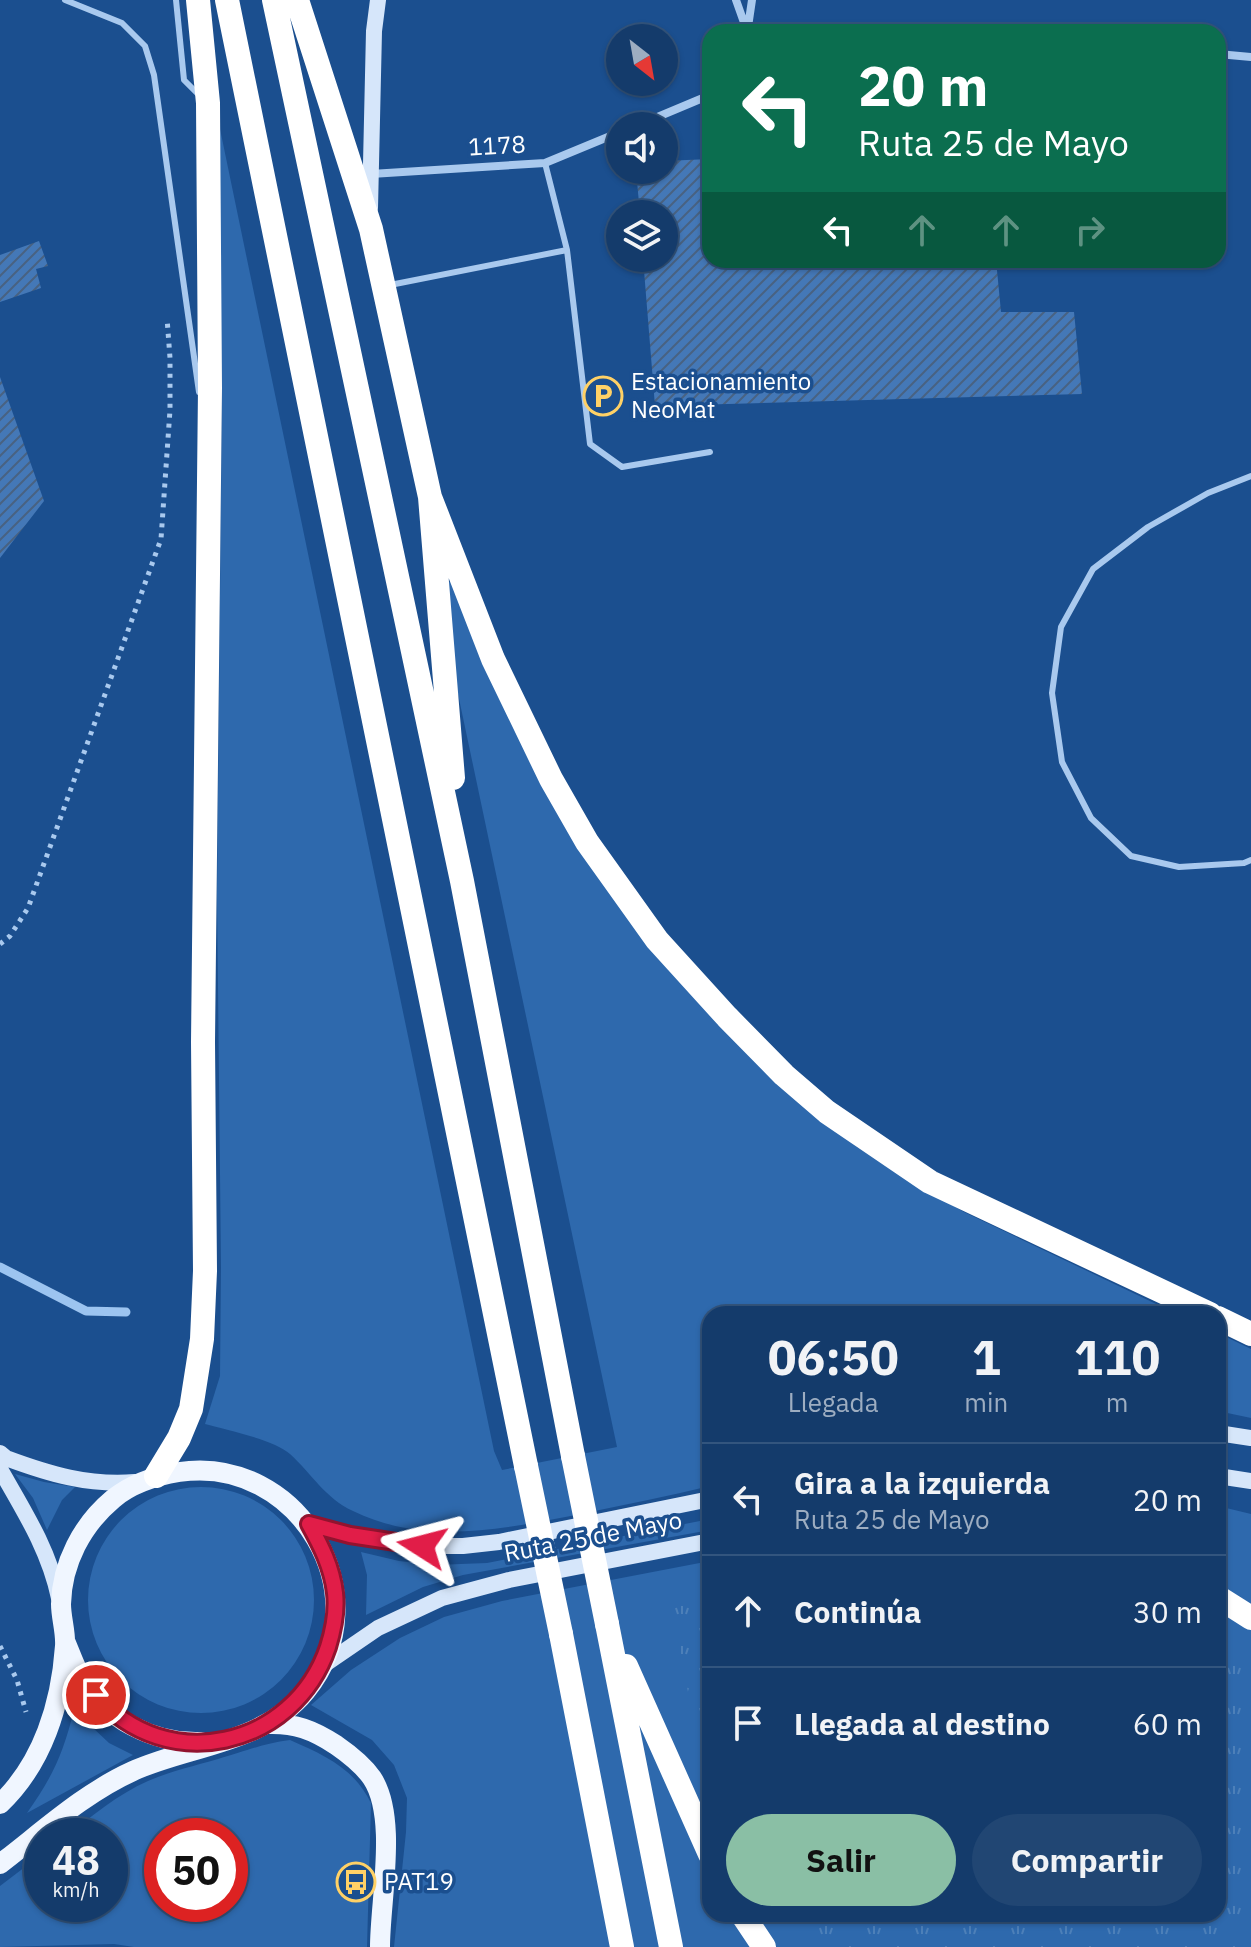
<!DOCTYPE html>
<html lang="es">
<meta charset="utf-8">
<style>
body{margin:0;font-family:"IBM Plex Sans",sans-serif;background:#214673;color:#f1f3f6;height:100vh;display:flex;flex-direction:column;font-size:30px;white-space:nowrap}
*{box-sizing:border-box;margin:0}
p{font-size:26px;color:#9dadc1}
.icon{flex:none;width:44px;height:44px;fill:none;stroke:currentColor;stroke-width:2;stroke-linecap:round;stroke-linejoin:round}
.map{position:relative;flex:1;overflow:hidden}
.side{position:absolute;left:702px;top:1306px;width:524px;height:616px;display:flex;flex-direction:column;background:#143b6b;border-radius:24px;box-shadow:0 2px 6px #0004,0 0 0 2px #33557e}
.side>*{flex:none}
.banner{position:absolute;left:702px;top:24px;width:524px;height:244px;border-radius:24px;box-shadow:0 2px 6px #0004,0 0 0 2px #33557e;background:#0b6e4f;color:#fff;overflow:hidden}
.needle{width:52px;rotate:149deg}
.fabs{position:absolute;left:606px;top:24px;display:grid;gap:16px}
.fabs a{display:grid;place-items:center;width:72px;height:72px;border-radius:50%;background:#143b6b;box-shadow:0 2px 6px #0004,0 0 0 2px #33557e;font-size:40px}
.speed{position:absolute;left:24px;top:1818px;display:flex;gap:16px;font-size:40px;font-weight:700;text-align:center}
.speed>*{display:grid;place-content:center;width:104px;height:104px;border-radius:50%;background:#143b6b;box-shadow:0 2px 6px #0004,0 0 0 2px #33557e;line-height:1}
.speed small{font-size:20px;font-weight:400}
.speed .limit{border:12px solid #d22;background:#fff;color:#111}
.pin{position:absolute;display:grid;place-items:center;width:68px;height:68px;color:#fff;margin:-34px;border:4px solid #fff;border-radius:50%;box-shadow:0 2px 8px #0007}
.me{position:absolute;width:88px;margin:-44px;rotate:279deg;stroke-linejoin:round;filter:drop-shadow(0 0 6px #0008)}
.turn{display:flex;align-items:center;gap:28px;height:168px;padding:0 24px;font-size:36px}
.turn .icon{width:104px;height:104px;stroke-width:2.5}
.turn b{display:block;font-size:56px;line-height:68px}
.lanes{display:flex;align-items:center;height:76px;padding:0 24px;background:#0003;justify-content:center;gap:40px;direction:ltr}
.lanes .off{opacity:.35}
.eta{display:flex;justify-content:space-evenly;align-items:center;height:136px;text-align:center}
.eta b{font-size:48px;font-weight:700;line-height:56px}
.action{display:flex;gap:16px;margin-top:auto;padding:16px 24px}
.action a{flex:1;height:92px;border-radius:48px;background:#8abfa5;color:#111;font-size:32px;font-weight:700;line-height:92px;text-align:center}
.action a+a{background:#214673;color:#f1f3f6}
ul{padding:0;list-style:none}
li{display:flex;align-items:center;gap:24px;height:112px;padding:0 24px;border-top:2px solid #33557e}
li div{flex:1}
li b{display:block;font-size:30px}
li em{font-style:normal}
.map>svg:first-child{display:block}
</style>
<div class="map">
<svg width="1251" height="1947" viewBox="0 0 1251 1947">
<defs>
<pattern id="park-tufts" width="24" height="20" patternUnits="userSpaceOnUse" patternTransform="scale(2)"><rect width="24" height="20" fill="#2e69ad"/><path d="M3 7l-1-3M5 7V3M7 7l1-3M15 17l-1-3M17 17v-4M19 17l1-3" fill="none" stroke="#4d80b9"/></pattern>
<pattern id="building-hatch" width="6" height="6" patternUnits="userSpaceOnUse" patternTransform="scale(2)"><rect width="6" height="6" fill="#4478b7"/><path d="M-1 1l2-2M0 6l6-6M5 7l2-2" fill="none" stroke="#486282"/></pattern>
</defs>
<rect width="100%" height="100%" fill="#1b4f8f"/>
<path fill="#2e69ad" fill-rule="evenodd" d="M213,128L220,129L494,1451L502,1470L617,1447L435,585L458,580L585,841L805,1105L857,1147L909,1181L964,1212L1177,1314H710V1486C669,1496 627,1504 585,1513C510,1528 426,1547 353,1511C325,1498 312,1474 290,1454C275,1440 227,1430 205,1424L220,1376L221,1267L217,894L222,398Z
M1218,1333L1251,1349V1418L1218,1411Z
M15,1474L44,1482L75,1487L62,1500L47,1530L33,1498Z
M88 1600a113 113 0 1 1 226 0a113 113 0 1 1-226 0Z
M1218,1506L1251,1514V1947H394L406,1832L407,1798L394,1765L372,1740L311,1705L351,1670L400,1638L444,1617L502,1601L710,1561V1914H1218Z
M710,1519V1530L463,1575L423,1587L366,1615L367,1575L361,1552L399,1561L435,1565L487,1563Z
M74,1710L109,1743L133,1755L27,1813C53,1776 63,1754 74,1710Z
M290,1740C324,1755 354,1768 371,1803L367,1947H134L114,1944L0,1947V1886L42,1854V1904H110V1836H66C91,1817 118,1794 148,1781C171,1771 194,1766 218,1759C246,1751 261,1744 290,1740ZM162,1836H230V1904H162Z"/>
<path fill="url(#park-tufts)" d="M710,1595V1741L689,1697L670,1602Z
M1218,1643L1251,1668V1947H823L802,1914H1218Z"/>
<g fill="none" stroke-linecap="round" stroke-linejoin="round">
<path stroke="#9cc4f0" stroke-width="9" d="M0,1267L86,1311L126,1312"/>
</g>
<path fill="url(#building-hatch)" d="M710,159V260H996L1001,312H1074L1082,394L655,406L643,258H664V214H640L636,170H664V161Z
M39,241L48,266L36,269L41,288L0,302V255Z
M0,377L44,501L0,558Z"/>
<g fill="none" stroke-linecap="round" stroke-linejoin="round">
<path stroke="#a9c9ee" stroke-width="5" stroke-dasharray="4 6" stroke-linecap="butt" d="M0,944L10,936L28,908L161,539L170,410V358L167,318
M0,1646L17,1680L26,1712"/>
<path stroke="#a9c9ee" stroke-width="6" d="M65,0L122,23L145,46L154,75L199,392
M176,0L184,80L198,94
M545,163L567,250L590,444L622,467L710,452
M390,285L567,250
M1251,476L1208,493L1148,527L1093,569L1061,627L1052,693L1062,762L1091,818L1131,856L1179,867L1244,863L1251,860"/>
<path stroke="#a9c9ee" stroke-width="8" d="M736,0L747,31
M748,27L752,0
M1218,54L1251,57
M636,126L710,95
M371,174L545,163L620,132"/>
<path stroke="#d6e6fa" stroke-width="16" d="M370,208L374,31L378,0
M1218,1433L1251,1438
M0,1453L6,1458C49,1474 89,1486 135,1482
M0,1469C24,1511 49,1550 59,1598
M1218,1476L1251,1481
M309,1524L350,1535L422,1546H463L499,1542L710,1499
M321,1667L378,1628L442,1598L509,1580L710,1541"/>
<path stroke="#f0f6ff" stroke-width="20" d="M66,1643C71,1655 75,1667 81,1677C104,1719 155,1744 201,1742
M268,1724C295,1723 313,1730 336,1745C349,1754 363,1765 372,1778C398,1817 380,1900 380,1947
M0,1804C43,1763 61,1704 65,1646C66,1632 61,1618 61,1604C62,1563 82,1525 113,1499C132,1483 155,1476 179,1472C298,1454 383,1596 306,1691C263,1744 191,1745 133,1771C84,1793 42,1832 0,1864"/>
<path stroke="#fff" stroke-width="24" d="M227,0L526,1466
M274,0L462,881L573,1456
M297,0L371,229L430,497L453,778
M430,497L493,659L551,779L587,842L657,940L727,1017L784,1075L827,1112L930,1182L1210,1314
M1218,1318L1251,1334
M156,1476L179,1438L191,1409L202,1339L205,1271L203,1042L210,388L208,103L198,0
M1218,1597L1251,1618
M607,1624L671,1947
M561,1634L622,1947
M626,1666L710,1854
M742,1914L764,1947"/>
<path stroke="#fff" stroke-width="24" d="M573,1456L607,1624
M526,1466L561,1634"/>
</g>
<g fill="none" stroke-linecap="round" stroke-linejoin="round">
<defs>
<path id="route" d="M96,1695C166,1777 294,1748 328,1647C333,1631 337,1610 335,1593C332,1567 321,1546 309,1524L350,1535L422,1546"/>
</defs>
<use href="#route" stroke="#92132f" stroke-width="20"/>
<use href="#route" stroke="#e11d48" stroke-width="14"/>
</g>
<defs>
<symbol id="parking-ring" viewBox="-11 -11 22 22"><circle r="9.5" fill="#1b4f8f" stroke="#ffd166" stroke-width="1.5"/><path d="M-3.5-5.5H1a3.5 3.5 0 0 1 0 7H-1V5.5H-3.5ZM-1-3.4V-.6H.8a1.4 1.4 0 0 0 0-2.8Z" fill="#ffd166"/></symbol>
<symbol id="bus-ring" viewBox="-11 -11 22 22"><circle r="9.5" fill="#1b4f8f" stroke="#ffd166" stroke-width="1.5"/><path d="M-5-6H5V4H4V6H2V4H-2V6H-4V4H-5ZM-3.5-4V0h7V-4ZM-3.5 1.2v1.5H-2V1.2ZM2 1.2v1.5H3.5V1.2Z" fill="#ffd166"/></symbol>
</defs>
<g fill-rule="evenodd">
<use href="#parking-ring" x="581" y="374" width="44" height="44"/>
<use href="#bus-ring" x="334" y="1860" width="44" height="44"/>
</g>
<g text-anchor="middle" stroke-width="7" stroke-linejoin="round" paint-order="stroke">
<g font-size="24" fill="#fff" stroke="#1b4f8f">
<text transform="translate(497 146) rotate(-3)" y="8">1178</text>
<text transform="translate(593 1537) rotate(-11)" y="8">Ruta 25 de Mayo</text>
</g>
<g font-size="24" fill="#fff" stroke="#1b4f8f" text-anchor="start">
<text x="631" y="390">Estacionamiento<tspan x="631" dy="28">NeoMat</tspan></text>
<text x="384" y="1890">PAT19</text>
</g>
</g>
</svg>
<div class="fabs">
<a><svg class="needle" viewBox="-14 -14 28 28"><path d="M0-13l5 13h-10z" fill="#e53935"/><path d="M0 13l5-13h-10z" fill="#9dadc1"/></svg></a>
<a><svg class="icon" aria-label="sound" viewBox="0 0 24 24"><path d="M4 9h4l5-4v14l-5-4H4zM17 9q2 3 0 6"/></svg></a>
<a><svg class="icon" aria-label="layers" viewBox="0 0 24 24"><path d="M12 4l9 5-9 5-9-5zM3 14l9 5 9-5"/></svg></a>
</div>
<div class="speed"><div>48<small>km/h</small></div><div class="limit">50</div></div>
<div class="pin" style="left:96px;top:1695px;background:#d93025"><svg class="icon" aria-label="arrive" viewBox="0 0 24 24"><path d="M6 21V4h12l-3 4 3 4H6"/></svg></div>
<svg class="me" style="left:422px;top:1546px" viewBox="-20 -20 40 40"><path d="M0-17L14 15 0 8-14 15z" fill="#e11d48" stroke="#fff" stroke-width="4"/></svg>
<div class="banner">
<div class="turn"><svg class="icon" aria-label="left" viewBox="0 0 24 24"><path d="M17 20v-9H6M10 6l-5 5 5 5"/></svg><div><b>20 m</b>Ruta 25 de Mayo</div></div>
<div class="lanes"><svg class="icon" aria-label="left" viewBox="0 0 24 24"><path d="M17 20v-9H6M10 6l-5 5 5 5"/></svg><svg class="icon off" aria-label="ahead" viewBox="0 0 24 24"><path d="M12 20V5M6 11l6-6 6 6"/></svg><svg class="icon off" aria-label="ahead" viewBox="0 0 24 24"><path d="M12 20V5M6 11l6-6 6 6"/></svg><svg class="icon off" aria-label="right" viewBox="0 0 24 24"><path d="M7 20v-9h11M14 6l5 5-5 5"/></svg></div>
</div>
<section class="side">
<div class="eta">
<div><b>06:50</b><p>Llegada</p></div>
<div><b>1</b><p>min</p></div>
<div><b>110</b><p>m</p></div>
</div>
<ul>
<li><svg class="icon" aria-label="left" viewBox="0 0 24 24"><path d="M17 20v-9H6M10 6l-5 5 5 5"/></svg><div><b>Gira a la izquierda</b><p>Ruta 25 de Mayo</p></div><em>20 m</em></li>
<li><svg class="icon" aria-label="ahead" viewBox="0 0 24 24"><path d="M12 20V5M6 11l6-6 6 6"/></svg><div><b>Continúa</b></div><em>30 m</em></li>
<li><svg class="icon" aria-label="arrive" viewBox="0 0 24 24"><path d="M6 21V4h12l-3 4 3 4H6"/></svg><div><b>Llegada al destino</b></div><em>60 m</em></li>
</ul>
<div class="action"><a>Salir</a><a>Compartir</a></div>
</section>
</div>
